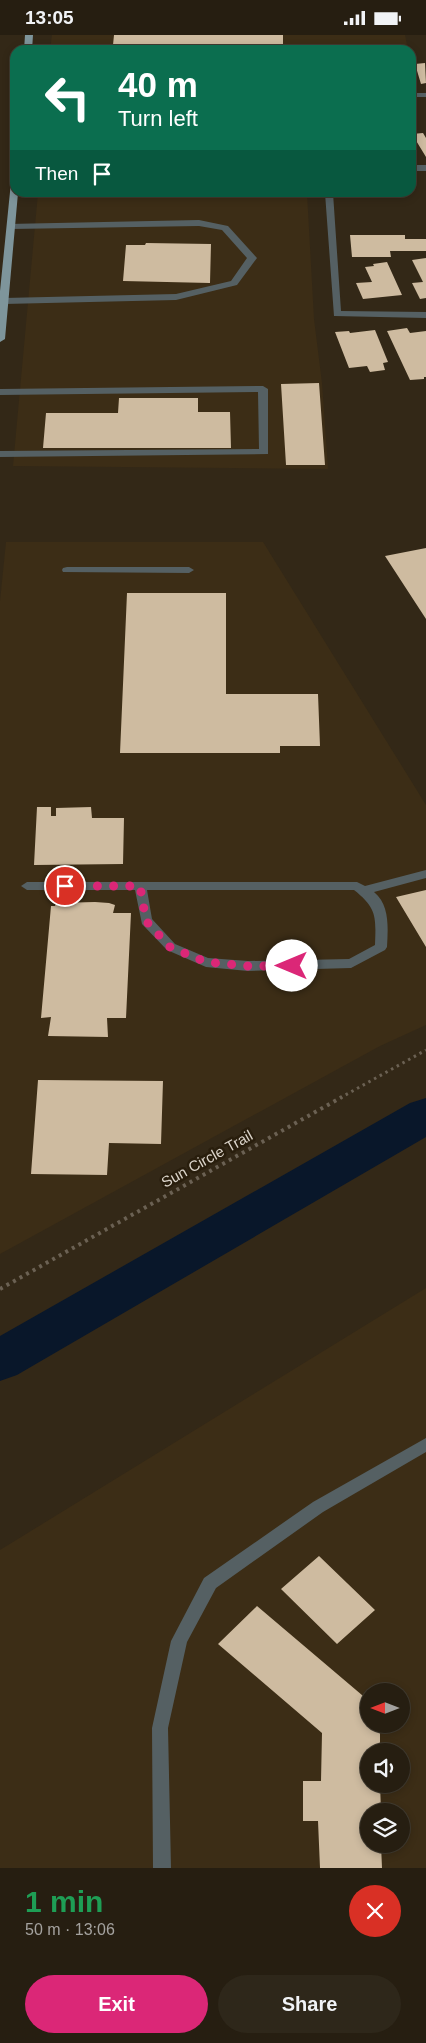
<!DOCTYPE html>
<meta charset="utf-8">
<style>
body{margin:0;font-family:Arial,sans-serif;background:#2e271a;color:#f1f3f6;height:100vh;display:flex;flex-direction:column;font-size:19px;white-space:nowrap}
*{box-sizing:border-box;margin:0}
p{font-size:16px;color:#a4a29f}
.icon{flex:none;width:28px;height:28px;fill:none;stroke:currentColor;stroke-width:2;stroke-linecap:round;stroke-linejoin:round}
.map{position:relative;height:1833px;overflow:hidden}
.sheet{display:flex;flex-direction:column;background:#261e11;flex:1}
.sheet>*{flex:none}
.top-card{position:absolute;left:10px;top:10px;width:406px;height:152px;border-radius:15px;box-shadow:0 2px 8px #0003,0 0 0 1px #423c31;background:#0b6e4f;color:#fff;overflow:hidden}
.needle{width:32px;rotate:270deg}
.tools{position:absolute;left:360px;top:1648px;display:grid;gap:10px}
.tools a{display:grid;place-items:center;width:50px;height:50px;border-radius:50%;background:#261e11;box-shadow:0 2px 8px #0003,0 0 0 1px #423c31;font-size:25px}
.pin{position:absolute;display:grid;place-items:center;width:42px;height:42px;color:#fff;margin:-21px;border:2px solid #fff;border-radius:50%;box-shadow:0 1px 5px #0007}
.me{position:absolute;width:55px;margin:-28px;rotate:270deg;stroke-linejoin:round;filter:drop-shadow(0 0 4px #0008)}
.turn{display:flex;align-items:center;gap:18px;height:105px;padding:0 25px;font-size:22px}
.turn .icon{width:65px;height:65px;stroke-width:2.5}
.turn b{display:block;font-size:35px;line-height:42px}
.then{display:flex;align-items:center;height:48px;padding:0 25px;background:#0003;gap:10px;font-size:19px}
.round{display:grid;place-items:center;flex:none;width:52px;height:52px;border-radius:26px;background:#2e271a}
.summary{display:flex;align-items:center;justify-content:space-between;height:85px;padding:0 25px}
h1{font-size:30px;font-weight:600;line-height:38px;color:#1e9e55}
.primary-button{display:flex;gap:10px;margin-top:auto;padding:10px 25px}
.primary-button a{flex:1;height:58px;border-radius:30px;background:#db2777;color:#fff;font-size:20px;font-weight:600;line-height:58px;text-align:center}
.primary-button a+a{background:#2e271a;color:#f1f3f6}
.status{display:flex;justify-content:space-between;align-items:center;height:35px;padding:0 25px;background:#261e11;direction:ltr}
.status svg{height:14px;fill:currentColor}
.map>svg:first-child{display:block}
</style>
<div class="status"><b>13:05</b><svg viewBox="0 0 49 12"><path d="M0 12V9h3v3zM5 12V6h3v6zM10 12V3h3v9zM15 12V0h3v12zM26 1h20v11H26zM47 4h2v5h-2z"/></svg></div>
<div class="map">
<svg width="426" height="1833" viewBox="0 0 426 1833">
<rect width="100%" height="100%" fill="#332817"/>
<path fill="#3c2d16" fill-rule="evenodd" d="M52,0H405L408,15H50Z
M38,158H307L314,284L322,348L328,434L13,431Z
M6,507H263L426,770V990L380,1011L0,1219V566Z
M426,1253V1833H0V1515ZM369,1656H401V1689H369ZM369,1716H401V1749H369ZM369,1776H401V1809H369Z"/>
<g fill="none" stroke-linecap="round" stroke-linejoin="round">
<path fill="#09172a" fill-rule="evenodd" d="M426,1063V1102L17,1340L0,1346V1301L410,1068Z"/>
</g>
<path fill="#cebba0" d="M114,0H283V15H209L210,10H113Z
M425,28L426,48L421,49L415,29Z
M411,69H412L417,90H411Z
M423,98L426,103V122L412,99Z
M350,200H405V204H426V216H390L391,222H352Z
M146,208L211,209L210,248L123,246L126,210H145Z
M426,223V263L420,264L412,248L423,247L412,225Z
M387,227L402,260L363,264L356,248L372,247L365,232L374,231L373,229Z
M407,293L410,298L426,296V342H424V344L410,345L387,296Z
M375,295L388,327L383,328L385,335L370,337L367,331L349,333L335,297L349,296L350,298Z
M319,348L325,430H286L281,349Z
M119,363H198V377H230L231,413H43L46,378H118Z
M426,513V584L385,521Z
M127,558H226V659H318L320,711H280V718H120Z
M37,772H51V781H56V773L91,772L92,783H124L123,829L34,830Z
M426,855V912L396,862Z
M95,867L109,868L115,870L113,878H131L126,983H107L108,1002L48,1001L51,982L41,983L51,871H55L56,868Z
M38,1045L163,1046L161,1109L109,1108L107,1140L31,1139Z
M319,1521L375,1575L337,1609L281,1554Z
M257,1571L369,1666V1689H380V1716H369V1749H380L381,1776H369V1809H381L382,1833H320L318,1786H303V1746H321L322,1698L218,1609Z"/>
<g fill="none" stroke-linecap="round" stroke-linejoin="round">
<path stroke="#6b6153" stroke-width="3" stroke-dasharray="2.5 4" stroke-linecap="butt" d="M340,1063L426,1015"/>
<path stroke="#6b6153" stroke-width="4" stroke-dasharray="3 4.5" stroke-linecap="butt" d="M0,1254L342,1062"/>
<path fill="#556063" fill-rule="evenodd" d="M411,58H426V62H411Z
M411,130H426V136H411Z
M325,158H333L341,276L426,277V283L334,281Z
M199,185L228,191L257,223L237,250L176,265L4,269L0,267L1,264L4,263L176,259L231,246L247,223L222,195L199,191L11,194L7,191L8,189Z
M263,351L268,354V419L0,422V416L259,414L258,357L0,360V354Z
M67,532H189L194,535L189,538L63,537L62,535L63,533Z
M426,835V843L374,857C390,870 388,893 387,912L385,915L351,933L248,936L206,932L167,915L142,889L135,855H27L21,851L27,847H357L365,851ZM147,855H354C377,873 376,882 375,910L349,924L248,926L208,923L175,909L152,884Z
M426,1403V1417L323,1477L216,1553L187,1607L168,1693L171,1833H153L152,1693L171,1606L204,1543L313,1467Z"/>
<path fill="#7e959b" fill-rule="evenodd" d="M25,0H33L32,15H24Z
M15,144V158H18L5,304L0,307V256L11,147Z"/>
</g>
<g fill="none" stroke-linecap="round" stroke-linejoin="round">
<path stroke="#db2777" stroke-width="9" stroke-dasharray="0 16.2" d="M65,851H140L146,886L170,912L206,927L248,931H292"/>
</g>
<g text-anchor="middle" stroke-width="5" stroke-linejoin="round" paint-order="stroke">
<g font-size="15" fill="#dbd4ca" stroke="#291e0d">
<text transform="translate(207 1124) rotate(-29)" y="5">Sun Circle Trail</text>
</g>
</g>
</svg>
<div class="tools">
<a><svg class="needle" viewBox="-14 -14 28 28"><path d="M0-13l5 13h-10z" fill="#e53935"/><path d="M0 13l5-13h-10z" fill="#a4a29f"/></svg></a>
<a><svg class="icon" aria-label="sound" viewBox="0 0 24 24"><path d="M4 9h4l5-4v14l-5-4H4zM17 9q2 3 0 6"/></svg></a>
<a><svg class="icon" aria-label="layers" viewBox="0 0 24 24"><path d="M12 4l9 5-9 5-9-5zM3 14l9 5 9-5"/></svg></a>
</div>
<div class="pin" style="left:65px;top:851px;background:#d93025"><svg class="icon" aria-label="arrive" viewBox="0 0 24 24"><path d="M6 21V4h12l-3 4 3 4H6"/></svg></div>
<svg class="me" style="left:292px;top:931px" viewBox="-20 -20 40 40"><circle r="19" fill="#fff"/><path d="M0-13L10 11 0 6-10 11z" fill="#db2777"/></svg>
<div class="top-card">
<div class="turn"><svg class="icon" aria-label="left" viewBox="0 0 24 24"><path d="M17 20v-9H6M10 6l-5 5 5 5"/></svg><div><b>40 m</b>Turn left</div></div>
<div class="then">Then<svg class="icon" aria-label="arrive" viewBox="0 0 24 24"><path d="M6 21V4h12l-3 4 3 4H6"/></svg></div>
</div>
</div>
<section class="sheet">
<div class="summary"><div><h1>1 min</h1><p>50 m · 13:06</p></div><a class="round" style="background:#d93025;color:#fff"><svg class="icon" aria-label="close" viewBox="0 0 24 24"><path d="M6 6l12 12M18 6L6 18"/></svg></a></div>
<div class="primary-button"><a>Exit</a><a>Share</a></div>
</section>
